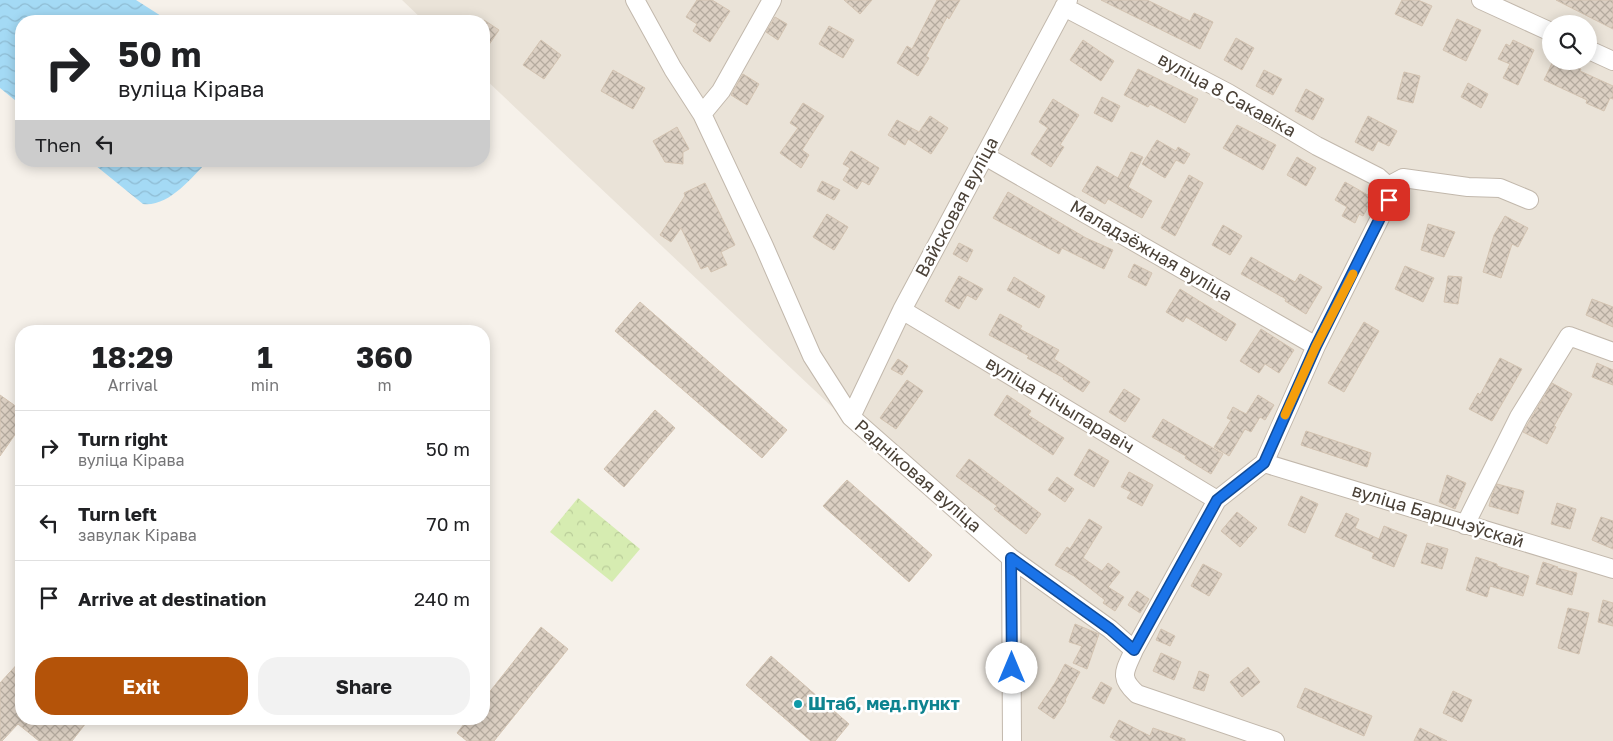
<!DOCTYPE html>
<meta charset="utf-8">
<style>
body{margin:0;font-family:"Golos Text",sans-serif;background:#f2f2f2;color:#202124;height:100vh;display:flex;flex-direction:column;font-size:19px;white-space:nowrap}
*{box-sizing:border-box;margin:0}
p{font-size:16px;color:#757577}
.icon{flex:none;width:28px;height:28px;fill:none;stroke:currentColor;stroke-width:2;stroke-linecap:round;stroke-linejoin:round}
.map{position:relative;flex:1;overflow:hidden}
.details{position:absolute;left:15px;top:325px;width:475px;height:400px;display:flex;flex-direction:column;background:#fff;border-radius:20px;box-shadow:0 2px 12px #0003}
.details>*{flex:none}
.hud{position:absolute;left:15px;top:15px;width:475px;height:152px;border-radius:20px;box-shadow:0 2px 12px #0003;background:#fff;color:#202124;overflow:hidden}
.fabs{position:absolute;left:1542px;top:15px;display:grid;gap:10px}
.fabs a{display:grid;place-items:center;width:55px;height:55px;border-radius:50%;background:#fff;box-shadow:0 2px 12px #0003;font-size:25px}
.pin{position:absolute;display:grid;place-items:center;width:42px;height:42px;color:#fff;margin:-21px;border-radius:10px;box-shadow:0 2px 8px #0006}
.me{position:absolute;width:55px;margin:-28px;rotate:0deg;stroke-linejoin:round;filter:drop-shadow(0 0 4px #0008)}
.turn{display:flex;align-items:center;gap:18px;height:105px;padding:0 20px;font-size:22px}
.turn .icon{width:65px;height:65px;stroke-width:2.5}
.turn b{display:block;font-size:35px;line-height:42px}
.then{display:flex;align-items:center;height:48px;padding:0 20px;background:#0003;gap:10px;font-size:19px}
.eta{display:flex;justify-content:space-evenly;align-items:center;height:85px;text-align:center}
.eta b{font-size:30px;font-weight:700;line-height:35px}
.action{display:flex;gap:10px;margin-top:auto;padding:10px 20px}
.action a{flex:1;height:58px;border-radius:20px;background:#b45309;color:#fff;font-size:20px;font-weight:700;line-height:58px;text-align:center}
.action a+a{background:#f2f2f2;color:#202124}
ul{padding:0;list-style:none}
li{display:flex;align-items:center;gap:15px;height:75px;padding:0 20px;border-top:1px solid #e0e0e0}
li div{flex:1}
li b{display:block;font-size:19px}
li em{font-style:normal}
.map>svg:first-child{display:block}
</style>
<div class="map">
<svg width="1613" height="741" viewBox="0 0 1613 741">
<defs>
<pattern id="park-crowns" width="20" height="18" patternUnits="userSpaceOnUse" patternTransform="scale(1.25)"><rect width="20" height="18" fill="#d6ecb1"/><path d="M2 6a3 3 0 1 1 6 0M12 15a3 3 0 1 1 6 0" fill="none" stroke="#b9cc99"/></pattern>
<pattern id="water-waves" width="16" height="10" patternUnits="userSpaceOnUse" patternTransform="scale(1.25)"><rect width="16" height="10" fill="#a4daf5"/><path d="M0 5q4-4 8 0t8 0" fill="none" stroke="#8fbcd3"/></pattern>
<pattern id="building-cross-hatch" width="8" height="8" patternUnits="userSpaceOnUse" patternTransform="scale(1.25)"><rect width="8" height="8" fill="#dbcfc2"/><path d="M0 0l8 8M0 8l8-8" fill="none" stroke="#b4aa9e"/></pattern>
</defs>
<rect width="100%" height="100%" fill="#f6f1ea"/>
<path fill="#eae3d8" fill-rule="evenodd" d="M402,0H1613V741H1004V564L847,421L484,78V21H424ZM1551,24H1589V61H1551Z"/>
<path fill="url(#park-crowns)" d="M578,498L640,549L612,582L550,532Z"/>
<path fill="url(#water-waves)" d="M0,0H136L169,21H21V105L0,88Z
M90,161H208C191,178 169,207 143,204Z"/>
<path fill="url(#building-cross-hatch)" stroke="#d3c3b1" d="M697,0H712L730,11L710,42L693,31L697,24L686,17Z
M844,0H872L860,14Z
M937,0H960L949,19L947,17L926,56L929,58L918,76L897,63L907,46L912,49Z
M1101,0H1147L1190,21L1194,13L1213,22L1200,49Z
M1402,0H1418L1432,6L1422,26L1395,14Z
M1556,0H1613V29Z
M775,17L787,24L778,40L766,32Z
M1457,19L1481,30L1466,61L1443,50Z
M484,20L499,30L484,52Z
M829,26L854,40L843,58L819,44Z
M1236,38L1254,48L1242,70L1224,60Z
M541,40L561,55L544,79L523,65Z
M1083,40L1114,61L1101,81L1070,60Z
M1513,40L1534,50L1518,85L1503,78L1510,64L1498,59L1506,44L1510,46Z
M1553,61H1564L1581,69L1580,71L1613,86V99L1610,98L1604,111L1586,103L1587,100L1544,80Z
M1138,69L1198,99L1185,123L1150,104L1148,107L1124,95Z
M613,70L645,88L633,109L601,91Z
M1264,70L1282,79L1273,95L1256,86Z
M1404,72L1420,76L1413,103L1397,99Z
M743,74L759,84L747,105L731,95Z
M1468,83L1488,94L1481,108L1461,97Z
M1306,89L1324,99L1313,120L1295,111Z
M1102,97L1120,106L1112,122L1094,113Z
M1053,99L1079,115L1060,145L1064,147L1051,167L1031,154L1048,128L1039,122Z
M803,103L824,116L802,150L809,155L801,168L780,153L798,128L790,123Z
M930,116L948,128L931,154L908,139L905,145L888,135L897,120L919,132Z
M1368,116L1397,131L1389,146L1378,141L1373,151L1355,142Z
M1237,125L1276,145L1263,170L1223,148Z
M677,127L689,149L683,152V164L665,162L653,141Z
M1157,140L1176,151L1178,147L1190,154L1184,164L1176,160L1165,178L1142,164Z
M851,151L879,168L869,185L862,181L857,189L843,180L850,168L843,164Z
M1131,152L1143,157L1128,187L1152,201L1142,218L1108,199L1105,204L1082,191L1097,166L1118,178Z
M1297,157L1316,168L1306,186L1287,175Z
M1189,175L1203,183L1175,236L1161,228Z
M822,181L840,190L834,200L817,191Z
M1345,182L1373,198L1363,216L1359,214L1355,223L1342,216L1347,207L1335,200Z
M705,183L735,245L721,252L727,265L711,272L708,266L701,269L681,228L671,242L660,235L685,196L684,193Z
M1008,192L1086,238L1113,250L1104,269L1062,248L1059,254L993,218Z
M827,214L848,227L834,250L813,237Z
M1505,216L1528,228L1518,247L1512,244L1501,278L1483,272L1494,235Z
M1428,224L1455,232L1444,257L1421,250Z
M1223,225L1242,236L1230,255L1212,245Z
M959,243L973,250L967,262L953,254Z
M1251,257L1295,282L1300,274L1322,287L1306,314L1285,301L1286,299L1241,274Z
M1134,264L1152,273L1146,286L1128,277Z
M1405,266L1434,278L1423,302L1395,289Z
M959,276L983,289L976,300L967,295L959,309L945,301Z
M1448,276L1462,277L1458,304L1444,302Z
M1014,277L1045,296L1039,308L1007,290Z
M1180,289L1236,324L1226,341L1186,317L1183,322L1166,312Z
M1592,299L1613,307V327L1586,315Z
M640,302L787,430L762,458L615,331Z
M1000,314L1022,326L1020,329L1059,350L1054,359L1090,382L1085,389L1083,392L1063,379L1064,378L1027,358L1029,356L989,335Z
M1364,322L1379,331L1344,392L1328,383Z
M1261,329L1294,350L1279,373L1265,364L1259,373L1240,361Z
M1500,358L1522,369L1492,421L1469,409L1478,393L1480,395Z
M898,359L908,366L902,375L891,369Z
M1597,363L1613,370V385L1592,377Z
M907,380L923,391L896,429L880,418Z
M1552,383L1572,394L1554,426L1556,427L1547,444L1523,432Z
M1124,389L1140,399L1125,422L1109,412Z
M0,395L21,410V426L0,456Z
M1007,395L1031,411L1028,415L1064,438L1053,455L994,415Z
M1258,395L1274,405L1265,420L1260,417L1251,432L1245,429L1229,456L1214,447L1231,420L1227,418L1233,407L1246,414Z
M655,410L675,428L624,487L604,469Z
M1163,419L1223,454L1211,474L1185,458L1186,456L1152,437Z
M1306,431L1371,453L1367,467L1301,445Z
M1089,449L1109,461L1094,487L1074,475Z
M969,459L1041,514L1026,534L994,509L997,506L956,476Z
M1129,472L1153,485L1142,506L1127,498L1131,492L1121,487Z
M1447,475L1466,483L1455,509L1439,502Z
M1057,477L1074,489L1065,502L1048,490Z
M847,480L932,555L909,582L823,506Z
M1497,484L1524,491L1518,514L1489,506L1492,495Z
M1301,496L1318,504L1305,533L1288,525Z
M1557,503L1576,509L1570,529L1551,524Z
M1237,512L1257,528L1240,547L1221,531Z
M1346,513L1359,519L1355,528L1379,539L1384,526L1407,535L1394,567L1372,558L1374,553L1335,536Z
M1601,517L1613,521V549L1592,540Z
M1089,519L1102,527L1083,558L1102,571L1108,563L1120,572L1108,587L1124,597L1115,611L1103,603L1105,600L1074,576L1055,565L1067,547L1070,549Z
M1427,543L1448,549L1442,569L1421,563Z
M1476,557L1497,564V566L1529,576L1523,596L1490,586L1487,597L1466,590Z
M1543,562L1558,567L1557,568L1577,573L1572,595L1536,584Z
M1203,564L1222,574L1209,596L1191,586Z
M1137,591L1149,599L1140,613L1128,605Z
M1603,600L1613,603V626L1598,622Z
M1568,608L1589,613L1579,654L1558,648Z
M1075,624L1099,634L1087,669L1073,663L1082,646L1069,642Z
M541,627L568,649L494,741H467L457,733L468,719H484V699Z
M1161,629L1175,636L1170,646L1156,640Z
M1161,653L1181,662L1174,680L1153,671Z
M771,656L849,724L835,741H811L746,685Z
M21,660V719H80L86,723L72,741H39L18,724L2,741H0V683Z
M1065,664L1080,672L1065,700L1066,701L1054,719L1038,708L1055,683Z
M1248,667L1260,682L1242,697L1230,682Z
M1199,671L1209,675L1204,691L1193,688Z
M1101,682L1112,688L1104,704L1092,698Z
M1305,688L1372,716L1364,736L1297,707Z
M1453,691L1472,700L1462,722L1443,713Z
M1119,720L1150,736L1153,728L1185,739V741H1117L1110,737Z
M1420,728L1447,741H1414Z"/>
<g fill="none" stroke-linecap="round" stroke-linejoin="round">
<defs>
<path id="street" d="M635,0L673,69L702,114L764,246L812,356L851,417L1011,558L1110,629L1134,650C1125,671 1118,677 1137,694L1275,741
M1481,0L1551,32
M1064,7L1228,93L1317,146L1378,177L1388,186
M1589,50L1613,61
M702,114L721,91L772,0
M985,156L1316,346
M1388,186L1403,178L1468,187L1500,188L1529,200
M902,310L1217,500
M851,417L902,310L1068,0
M1264,463L1613,569
M1465,525L1519,417L1569,336L1613,352
M1011,558L1012,741
M1134,650L1217,500L1264,463L1316,346L1389,200L1388,186"/>
</defs>
<use href="#street" stroke="#c2b8ac" stroke-width="20"/>
<use href="#street" stroke="#fff" stroke-width="18"/>
</g>
<g fill="none" stroke-linecap="round" stroke-linejoin="round">
<defs>
<path id="route" d="M1012,668L1011,558L1110,629L1134,650L1217,500L1264,463L1316,346L1389,200"/>
</defs>
<use href="#route" stroke="#114b97" stroke-width="12"/>
<use href="#route" stroke="#1a73e8" stroke-width="9"/>
<path stroke="#f59e0b" stroke-width="9" d="M1285,415L1316,346L1353,274"/>
</g>
<circle fill="#0f9aa8" stroke="#fff" stroke-width="2" cx="798" cy="704" r="5"/>
<g text-anchor="middle" stroke-width="5" stroke-linejoin="round" paint-order="stroke">
<g font-size="18" fill="#4a4137" stroke="#fff">
<text transform="translate(1227 95) rotate(29)" y="6">вуліца 8 Сакавіка</text>
<text transform="translate(957 207) rotate(-62)" y="6">Вайсковая вуліца</text>
<text transform="translate(1151 251) rotate(30)" y="6">Маладзёжная вуліца</text>
<text transform="translate(1060 405) rotate(31)" y="6">вуліца Нічыпаравіч</text>
<text transform="translate(918 476) rotate(41)" y="6">Радніковая вуліца</text>
<text transform="translate(1438 516) rotate(17)" y="6">вуліца Баршчэўскай</text>
</g>
<g font-size="18" font-weight="bold" fill="#0d838f" stroke="#fff" text-anchor="start">
<text x="808" y="710">Штаб, мeд.пункт</text>
</g>
</g>
</svg>
<div class="fabs">
<a><svg class="icon" aria-label="search" viewBox="0 0 24 24"><circle cx="10" cy="10" r="6"/><path d="M15 15l6 6"/></svg></a>
</div>
<div class="pin" style="left:1389px;top:200px;background:#d93025"><svg class="icon" aria-label="arrive" viewBox="0 0 24 24"><path d="M6 21V4h12l-3 4 3 4H6"/></svg></div>
<svg class="me" style="left:1012px;top:668px" viewBox="-20 -20 40 40"><circle r="19" fill="#fff"/><path d="M0-13L10 11 0 6-10 11z" fill="#1a73e8"/></svg>
<div class="hud">
<div class="turn"><svg class="icon" aria-label="right" viewBox="0 0 24 24"><path d="M7 20v-9h11M14 6l5 5-5 5"/></svg><div><b>50 m</b>вуліца Кірава</div></div>
<div class="then">Then<svg class="icon" aria-label="left" viewBox="0 0 24 24"><path d="M17 20v-9H6M10 6l-5 5 5 5"/></svg></div>
</div>
<section class="details">
<div class="eta">
<div><b>18:29</b><p>Arrival</p></div>
<div><b>1</b><p>min</p></div>
<div><b>360</b><p>m</p></div>
</div>
<ul>
<li><svg class="icon" aria-label="right" viewBox="0 0 24 24"><path d="M7 20v-9h11M14 6l5 5-5 5"/></svg><div><b>Turn right</b><p>вуліца Кірава</p></div><em>50 m</em></li>
<li><svg class="icon" aria-label="left" viewBox="0 0 24 24"><path d="M17 20v-9H6M10 6l-5 5 5 5"/></svg><div><b>Turn left</b><p>завулак Кірава</p></div><em>70 m</em></li>
<li><svg class="icon" aria-label="arrive" viewBox="0 0 24 24"><path d="M6 21V4h12l-3 4 3 4H6"/></svg><div><b>Arrive at destination</b></div><em>240 m</em></li>
</ul>
<div class="action"><a>Exit</a><a>Share</a></div>
</section>
</div>
